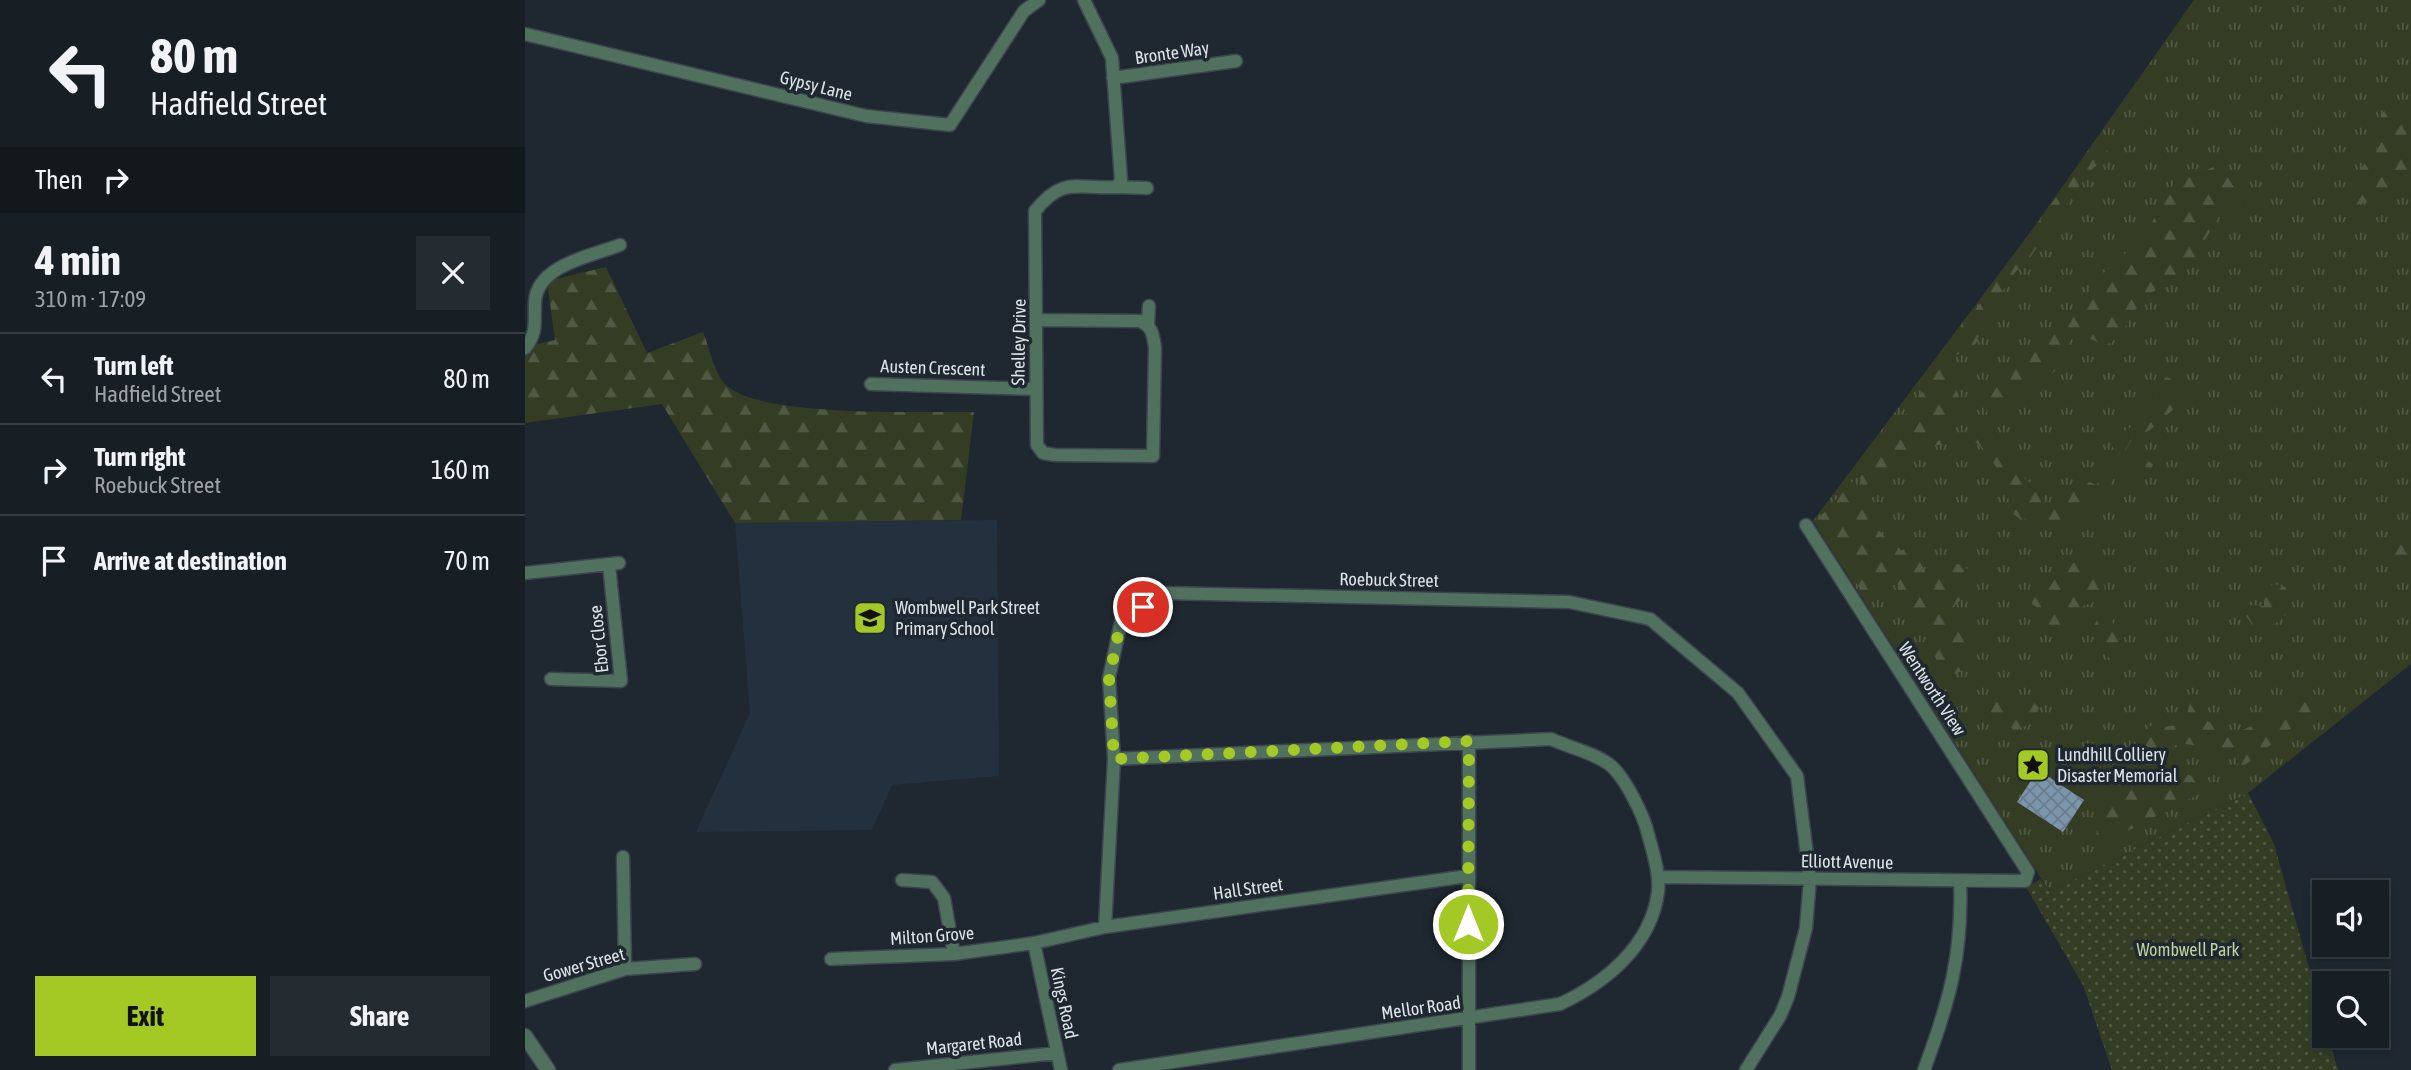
<!DOCTYPE html>
<meta charset="utf-8">
<style>
body{margin:0;font-family:"Asap Condensed",sans-serif;background:#242b31;color:#f1f3f6;height:100vh;display:flex;flex-direction:column;font-size:26px;white-space:nowrap}
*{box-sizing:border-box;margin:0}
p{font-size:23px;color:#9ea2a6}
.icon{flex:none;width:38px;height:38px;fill:none;stroke:currentColor;stroke-width:2;stroke-linecap:round;stroke-linejoin:round}
.map{position:relative;flex:1;overflow:hidden}
.details{display:flex;flex-direction:column;background:#171e24;width:525px}
.details>*{flex:none}
.hud{background:#171e24;color:#f1f3f6;overflow:hidden}
.controls{position:absolute;left:1787px;top:880px;display:grid;gap:14px}
.controls a{display:grid;place-items:center;width:77px;height:77px;border-radius:0px;background:#171e24;box-shadow:0 4px 10px #0003,0 0 0 2px #363c41;font-size:35px}
.pin{position:absolute;display:grid;place-items:center;width:60px;height:60px;color:#fff;margin:-30px;border:4px solid #fff;border-radius:50%;box-shadow:0 2px 7px #0007}
.me{position:absolute;width:77px;margin:-38px;rotate:0deg;stroke-linejoin:round;filter:drop-shadow(0 0 5px #0008)}
.turn{display:flex;align-items:center;gap:24px;height:147px;padding:0 35px;font-size:32px}
.turn .icon{width:91px;height:91px;stroke-width:2.5}
.turn b{display:block;font-size:49px;line-height:60px}
.then{display:flex;align-items:center;height:66px;padding:0 35px;background:#0003;gap:14px;font-size:26px}
.round{display:grid;place-items:center;flex:none;width:74px;height:74px;border-radius:0px;background:#242b31}
.summary{display:flex;align-items:center;justify-content:space-between;height:119px;padding:0 35px}
h1{font-size:42px;font-weight:700;line-height:52px}
.cta{display:flex;gap:14px;margin-top:auto;padding:14px 35px}
.cta a{flex:1;height:80px;border-radius:0px;background:#a4c824;color:#111;font-size:28px;font-weight:700;line-height:80px;text-align:center}
.cta a+a{background:#242b31;color:#f1f3f6}
ul{padding:0;list-style:none}
li{display:flex;align-items:center;gap:21px;height:91px;padding:0 35px;border-top:2px solid #363c41}
li div{flex:1}
li b{display:block;font-size:26px}
li em{font-style:normal}
main{display:flex;flex:1;min-height:0}
.map>svg:first-child{display:block}
</style>
<main>
<section class="details">
<div class="hud">
<div class="turn"><svg class="icon" aria-label="left" viewBox="0 0 24 24"><path d="M17 20v-9H6M10 6l-5 5 5 5"/></svg><div><b>80 m</b>Hadfield Street</div></div>
<div class="then">Then<svg class="icon" aria-label="right" viewBox="0 0 24 24"><path d="M7 20v-9h11M14 6l5 5-5 5"/></svg></div>
</div>
<div class="summary"><div><h1>4 min</h1><p>310 m · 17:09</p></div><a class="round"><svg class="icon" aria-label="close" viewBox="0 0 24 24"><path d="M6 6l12 12M18 6L6 18"/></svg></a></div>
<ul>
<li><svg class="icon" aria-label="left" viewBox="0 0 24 24"><path d="M17 20v-9H6M10 6l-5 5 5 5"/></svg><div><b>Turn left</b><p>Hadfield Street</p></div><em>80 m</em></li>
<li><svg class="icon" aria-label="right" viewBox="0 0 24 24"><path d="M7 20v-9h11M14 6l5 5-5 5"/></svg><div><b>Turn right</b><p>Roebuck Street</p></div><em>160 m</em></li>
<li><svg class="icon" aria-label="arrive" viewBox="0 0 24 24"><path d="M6 21V4h12l-3 4 3 4H6"/></svg><div><b>Arrive at destination</b></div><em>70 m</em></li>
</ul>
<div class="cta"><a>Exit</a><a>Share</a></div>
</section>
<div class="map">
<svg width="1886" height="1070" viewBox="0 0 1886 1070">
<defs>
<pattern id="grass-tufts" width="24" height="20" patternUnits="userSpaceOnUse" patternTransform="scale(1.75)"><rect width="24" height="20" fill="#343d24"/><path d="M3 7l-1-3M5 7V3M7 7l1-3M15 17l-1-3M17 17v-4M19 17l1-3" fill="none" stroke="#515944"/></pattern>
<pattern id="forest-firs" width="22" height="20" patternUnits="userSpaceOnUse" patternTransform="scale(1.75)"><rect width="22" height="20" fill="#343d24"/><path d="M5 1l3.5 6h-7zM16 11l3.5 6h-7z" fill="#515944"/></pattern>
<pattern id="park-dots" width="8" height="8" patternUnits="userSpaceOnUse" patternTransform="scale(1.75)"><rect width="8" height="8" fill="#343d24"/><path d="M2 2h.1M6 6h.1" fill="none" stroke="#515944" stroke-width="1.8" stroke-linecap="round"/></pattern>
<pattern id="building-cross-hatch" width="8" height="8" patternUnits="userSpaceOnUse" patternTransform="scale(1.75)"><rect width="8" height="8" fill="#7b95ac"/><path d="M0 0l8 8M0 8l8-8" fill="none" stroke="#6a7d8d"/></pattern>
</defs>
<rect width="100%" height="100%" fill="#1f2830"/>
<path fill="#23313e" d="M472,520L474,776L367,785L347,830L171,832L225,713L210,523Z"/>
<path fill="url(#grass-tufts)" d="M1669,0H1886V664L1723,793L1525,892L1288,521L1504,234Z"/>
<path fill="url(#forest-firs)" d="M1886,103V188C1870,201 1843,199 1823,208L1815,196L1827,184L1846,153H1851L1857,113L1865,107Z
M1576,140L1582,146L1583,156L1566,170L1506,256V267L1492,270L1464,311L1448,350L1427,356L1422,349L1568,146Z
M1692,165C1703,173 1704,184 1715,192L1716,204L1695,215L1672,253L1676,260L1659,264L1658,284L1642,281C1635,290 1628,290 1620,298C1604,313 1603,336 1580,345L1551,333L1544,337L1540,360L1532,370L1483,400L1475,415L1466,418L1462,414L1464,395L1485,375L1494,357L1510,346L1519,328L1532,331L1546,316L1561,317L1562,296L1570,281L1620,235L1649,183L1665,169L1682,170Z
M81,267L122,353L178,332C184,346 188,369 198,382C226,419 401,411 449,412L436,520L210,523L137,404L0,423V347L30,340L22,281Z
M1426,361C1427,374 1431,383 1432,395C1434,412 1424,430 1418,445H1402L1338,487L1334,476L1418,364Z
M1635,377L1645,378L1653,389L1652,406L1625,430L1608,438L1601,449L1606,457L1625,462L1628,465L1623,475C1601,474 1595,464 1587,445L1592,434L1604,429L1613,415L1631,400Z
M1452,415L1501,480L1518,492L1519,509L1527,511L1538,500L1541,487L1565,482L1571,485L1583,473L1588,477L1585,489L1576,502L1554,521L1543,525L1495,519L1487,513L1477,474L1452,443L1437,441L1443,433L1444,421Z
M1329,480L1350,526L1371,549L1390,553L1396,558L1406,592L1410,588L1412,567L1420,561L1440,566L1445,573L1438,598L1430,605L1427,614C1453,632 1453,641 1441,669L1430,674C1406,657 1404,653 1405,623L1381,606L1372,583L1348,597L1335,589L1291,521Z
M1886,522V568L1875,573L1848,551V544L1855,538L1879,539Z
M1557,558L1575,564L1581,597L1558,606L1552,626L1545,636L1530,631L1522,624L1523,615L1507,604L1508,589L1514,582L1525,586L1537,569Z
M1750,584L1760,587L1767,598L1766,609C1757,620 1744,631 1729,627L1720,615L1727,605L1739,606V588Z
M1583,614L1604,651L1597,660L1589,661L1573,649L1574,640L1568,629L1574,615Z
M1463,693L1505,698L1514,708L1508,722L1490,731L1465,712L1466,704L1461,697Z
M1668,693L1680,703V719L1705,736L1777,702L1796,705L1715,769L1711,756C1695,751 1678,746 1661,744C1640,742 1645,763 1614,741V735L1635,719L1638,727L1659,724Z
M1624,766L1628,780L1627,791L1632,793L1639,783L1660,773L1688,787L1575,845L1571,838L1576,790L1592,792L1603,768Z"/>
<path fill="url(#park-dots)" d="M1723,793L1749,844L1799,1021V1036H1803L1813,1070H1587L1558,985L1501,887L1516,879L1525,892Z"/>
<path fill="url(#building-cross-hatch)" d="M1513,770L1559,800L1538,832L1492,802Z"/>
<g fill="none" stroke-linecap="round" stroke-linejoin="round">
<defs>
<path id="minor" d="M0,34L341,116L425,125L499,11L514,0
M588,78L711,61
M592,187L622,188
M513,320L615,321C628,327 628,335 630,348L628,456L530,455L518,453L512,445L510,211C538,176 551,189 592,187L596,180L587,58L559,0
M623,325L624,306
M0,348C13,333 9,321 10,302C12,265 66,256 95,245
M346,384L510,389
M0,573L94,563
M26,679L96,681L84,565
M944,741V1070
M589,759L1026,739C1043,747 1070,753 1085,765C1100,777 1119,816 1123,834C1128,853 1135,873 1133,892C1126,946 1080,983 1035,1004L594,1070
M98,857L100,969
M1133,877L1500,881L1503,872L1281,525
M377,880L407,882L419,898L429,954
M580,927L589,759L584,678L596,621L639,593L1044,602L1125,619L1213,693L1272,776L1285,879L1281,928L1263,997L1255,1016L1221,1070
M509,943L536,1070
M306,959L429,954L509,943L580,927L943,876
M0,1001L100,969L170,964
M370,1070L532,1053
M1399,1070C1424,1003 1438,954 1435,881"/>
<path id="tertiary" d="M0,1036L23,1070"/>
</defs>
<use href="#minor" stroke="#3d464e" stroke-width="15"/>
<use href="#tertiary" stroke="#3d464e" stroke-width="17"/>
<use href="#minor" stroke="#51715f" stroke-width="12"/>
<use href="#tertiary" stroke="#51715f" stroke-width="14"/>
</g>
<g fill="none" stroke-linecap="round" stroke-linejoin="round">
<path stroke="#a4c824" stroke-width="12" stroke-dasharray="0 21.6" d="M618,607L596,621L584,678L589,759L944,741L943,924"/>
</g>
<defs>
<symbol id="school-square" viewBox="-11 -11 22 22"><rect x="-9" y="-9" width="18" height="18" rx="4" fill="#a4c824" stroke="#1f2830"/><path d="M0-5L7-2L0 1L-7-2ZM-4 1L0 2.5L4 1V4Q0 6-4 4Z" fill="#111"/></symbol>
<symbol id="sight-square" viewBox="-11 -11 22 22"><rect x="-9" y="-9" width="18" height="18" rx="4" fill="#a4c824" stroke="#1f2830"/><path d="M0-6L1.8-2.2L6-1.7L2.9 1.2L3.7 5.4L0 3.3L-3.7 5.4L-2.9 1.2L-6-1.7L-1.8-2.2Z" fill="#111"/></symbol>
</defs>
<g fill-rule="evenodd">
<use href="#school-square" x="326" y="599" width="38" height="38"/>
<use href="#sight-square" x="1489" y="746" width="38" height="38"/>
</g>
<g text-anchor="middle" stroke-width="7" stroke-linejoin="round" paint-order="stroke">
<g font-size="18" fill="#dde3e9" stroke="#1f2830">
<text transform="translate(647 53) rotate(-8)" y="6">Bronte Way</text>
<text transform="translate(291 86) rotate(14)" y="6">Gypsy Lane</text>
<text transform="translate(494 342) rotate(-89)" y="6">Shelley Drive</text>
<text transform="translate(408 368) rotate(2)" y="6">Austen Crescent</text>
<text transform="translate(864 580) rotate(1)" y="6">Roebuck Street</text>
<text transform="translate(74 639) rotate(-96)" y="6">Ebor Close</text>
<text transform="translate(1407 689) rotate(57)" y="6">Wentworth View</text>
<text transform="translate(1322 862) rotate(1)" y="6">Elliott Avenue</text>
<text transform="translate(723 889) rotate(-8)" y="6">Hall Street</text>
<text transform="translate(407 936) rotate(-4)" y="6">Milton Grove</text>
<text transform="translate(59 965) rotate(-16)" y="6">Gower Street</text>
<text transform="translate(539 1003) rotate(78)" y="6">Kings Road</text>
<text transform="translate(896 1008) rotate(-8)" y="6">Mellor Road</text>
<text transform="translate(449 1044) rotate(-6)" y="6">Margaret Road</text>
</g>
<g font-size="18" fill="#dde3e9" stroke="#1f2830" text-anchor="start">
<text x="370" y="614">Wombwell Park Street<tspan x="370" dy="21">Primary School</tspan></text>
<text x="1532" y="761">Lundhill Colliery<tspan x="1532" dy="21">Disaster Memorial</tspan></text>
</g>
<g font-size="18" fill="#bdd29d" stroke="#1f2830">
<text x="1663" y="956">Wombwell Park</text>
</g>
</g>
</svg>
<div class="controls">
<a><svg class="icon" aria-label="sound" viewBox="0 0 24 24"><path d="M4 9h4l5-4v14l-5-4H4zM17 9q2 3 0 6"/></svg></a>
<a><svg class="icon" aria-label="search" viewBox="0 0 24 24"><circle cx="10" cy="10" r="6"/><path d="M15 15l6 6"/></svg></a>
</div>
<div class="pin" style="left:618px;top:607px;background:#d93025"><svg class="icon" aria-label="arrive" viewBox="0 0 24 24"><path d="M6 21V4h12l-3 4 3 4H6"/></svg></div>
<svg class="me" style="left:943px;top:924px" viewBox="-20 -20 40 40"><circle r="17" fill="#a4c824" stroke="#fff" stroke-width="3"/><path d="M0-11L8 9 0 5-8 9z" fill="#fff"/></svg>
</div>
</main>
